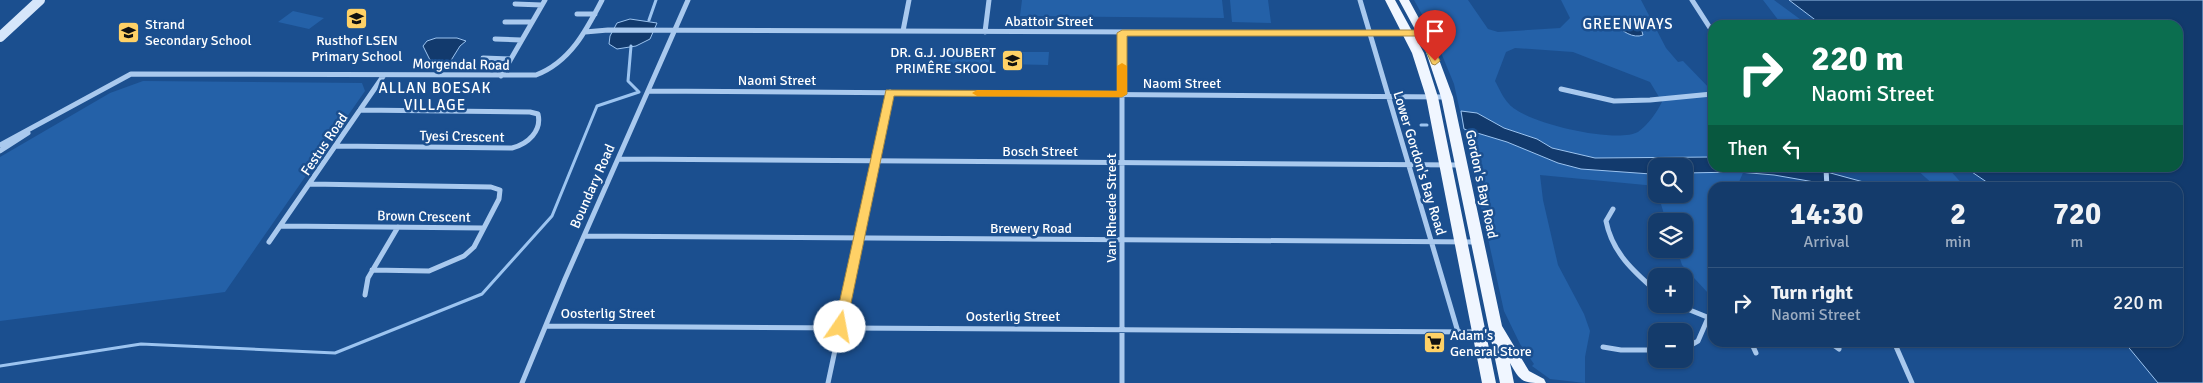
<!DOCTYPE html>
<meta charset="utf-8">
<style>
body{margin:0;font-family:Signika,sans-serif;background:#1d4271;color:#f1f3f6;height:100vh;display:flex;flex-direction:column;font-size:19px;white-space:nowrap}
*{box-sizing:border-box;margin:0}
p{font-size:16px;color:#9dadc1}
.icon{flex:none;width:28px;height:28px;fill:none;stroke:currentColor;stroke-width:2;stroke-linecap:round;stroke-linejoin:round}
.map{position:relative;flex:1;overflow:hidden}
.side{position:absolute;left:1708px;top:182px;width:475px;height:165px;display:flex;flex-direction:column;background:#143b6b;border-radius:15px;box-shadow:0 1px 4px #0004,0 0 0 1px #33557e}
.side>*{flex:none}
.hud{position:absolute;left:1708px;top:20px;width:475px;height:152px;border-radius:15px;box-shadow:0 1px 4px #0004,0 0 0 1px #33557e;background:#0b6e4f;color:#fff;overflow:hidden}
.tools{position:absolute;left:1648px;top:158px;display:grid;gap:10px}
.tools a{display:grid;place-items:center;width:45px;height:45px;border-radius:10px;background:#143b6b;box-shadow:0 1px 4px #0004,0 0 0 1px #33557e;font-size:25px}
.pin{position:absolute;display:grid;place-items:center;width:42px;height:42px;color:#fff;margin:-51px -21px;border-radius:50% 50% 50% 0;rotate:-45deg;box-shadow:0 0 5px #0007}
.pin .icon{rotate:45deg}
.me{position:absolute;width:55px;margin:-28px;rotate:12deg;stroke-linejoin:round;filter:drop-shadow(0 0 4px #0008)}
.turn{display:flex;align-items:center;gap:18px;height:105px;padding:0 20px;font-size:22px}
.turn .icon{width:65px;height:65px;stroke-width:2.5}
.turn b{display:block;font-size:35px;line-height:42px}
.then{display:flex;align-items:center;height:48px;padding:0 20px;background:#0003;gap:10px;font-size:19px}
.eta{display:flex;justify-content:space-evenly;align-items:center;height:85px;text-align:center}
.eta b{font-size:30px;font-weight:700;line-height:35px}
ul{padding:0;list-style:none}
li{display:flex;align-items:center;gap:15px;height:70px;padding:0 20px;border-top:1px solid #33557e}
li div{flex:1}
li b{display:block;font-size:19px}
li em{font-style:normal}
.map>svg:first-child{display:block}
</style>
<div class="map">
<svg width="2203" height="383" viewBox="0 0 2203 383">
<rect width="100%" height="100%" fill="#1b4f8f"/>
<path fill="#2461a8" fill-rule="evenodd" d="M1022,0H1222L1224,18L1020,16Z
M1230,0H1268L1271,23L1232,22Z
M1414,0H1468L1488,29L1498,32L1560,28L1570,18L1561,0H1641L1666,48L1678,62L1683,61L1712,91V168H1745L1739,182L1735,187L1712,188V293H1708L1682,265L1677,249H1684V221H1666L1658,194H1684V166H1656V186L1540,175L1543,200L1558,265L1584,314L1590,331L1585,357V383L1550,379L1532,366L1534,364L1520,344L1504,311L1454,84L1435,38ZM1515,48L1573,52L1650,82L1662,102C1657,112 1648,125 1638,132C1616,144 1525,123 1509,104C1503,98 1499,88 1495,81L1506,52Z
M1763,0H1774L1808,25H1782Z
M293,11L324,18L309,29L278,22Z
M949,51L990,52L989,64H947Z
M1008,52H1049L1048,65L1007,64Z
M143,81L362,83L365,91L225,292L0,321V157L110,93Z
M1915,168H1948L1965,187H1936Z"/>
<path fill="#123a6d" stroke="#9cc4f0" d="M1789,0H2203V383H2158L2125,343L2178,342V188L1994,187L1966,168H2178V25H1822Z
M1624,18L1640,24L1643,35C1633,39 1622,31 1615,24L1619,19Z
M630,19L657,23L650,39L636,46L617,49L609,44L610,36L617,23Z
M436,38H457L466,41L460,46L450,62L438,63L430,60L423,46L427,41Z
M1461,111L1477,113L1504,128L1537,139L1552,148L1595,158L1712,157V168H1812L1882,187H1843L1774,175L1739,172L1684,173V166H1656V174H1651L1581,169L1558,163L1507,142L1464,129Z"/>
<g fill="none" stroke-linecap="round" stroke-linejoin="round">
<path stroke="#9cc4f0" stroke-width="3" d="M649,20L656,0
M1421,125H1427
M0,366L141,344L335,353L482,294L552,216L597,106L639,92L628,81L631,46"/>
<path stroke="#a9c9ee" stroke-width="5" d="M1360,0L1458,332
M1692,0L1712,31
M515,4L542,5
M577,14H595
M505,22H532
M903,31L909,0
M585,32L608,30L1422,33
M985,32L989,0
M1122,33V383
M495,39L521,40
M483,58L510,59
M501,76L545,0
M1561,89L1614,101L1650,100L1712,94
M648,91L1447,97
M0,145L131,74L536,75C570,62 586,31 602,0
M336,146L512,148C528,144 542,131 538,114L530,112L360,110
M0,151L28,133
M618,159L1460,165
M1826,168L1827,188
M310,184L491,187L500,190L499,199L474,247L464,256L429,271L372,270
M1613,209L1606,221C1612,252 1633,271 1656,291
M281,226L483,228
M584,236L1476,242
M269,242L384,75
M365,295L368,278L398,227
M1675,304L1712,319
M546,326L1478,332
M1751,342L1756,353
M1829,342L1839,349
M1894,342L1912,383
M1603,347L1621,350H1656
M1684,349L1698,341L1708,318
M522,383L565,279L688,0
M828,383L890,92"/>
<path stroke="#d6e6fa" stroke-width="10" d="M0,37L40,0"/>
<path fill="#f0f6ff" fill-rule="evenodd" d="M1385,0H1395L1424,53L1438,97L1496,383H1482L1426,97L1412,53Z
M1399,0H1409L1434,46L1453,97L1502,326L1529,371L1544,379L1546,383C1523,383 1521,383 1510,363L1514,383H1500L1441,97L1424,46Z"/>
</g>
<path fill="#ffd166" stroke="#a68842" d="M1122,30H1423L1428,33L1440,61L1435,65L1432,64L1419,36H1127V94L1122,97L894,96L846,327L844,331H835L834,327L886,90L1117,91V33Z"/>
<path fill="#f59e0b" d="M1122,63L1127,66V94L1122,97L977,96L972,93L977,90L1117,91V66Z"/>
<defs>
<symbol id="school-square" viewBox="-11 -11 22 22"><rect x="-9" y="-9" width="18" height="18" rx="4" fill="#ffd166" stroke="#1b4f8f"/><path d="M0-5L7-2L0 1L-7-2ZM-4 1L0 2.5L4 1V4Q0 6-4 4Z" fill="#111"/></symbol>
<symbol id="supermarket-square" viewBox="-11 -11 22 22"><rect x="-9" y="-9" width="18" height="18" rx="4" fill="#ffd166" stroke="#1b4f8f"/><path d="M-6-5.5h2.5l.6 2H6L4.5 2H-2.5L-4.4-4H-6ZM-1.5 3.2a1.3 1.3 0 1 0 .1 0ZM3 3.2a1.3 1.3 0 1 0 .1 0Z" fill="#111"/></symbol>
</defs>
<g fill-rule="evenodd">
<use href="#school-square" x="344" y="6" width="25" height="25"/>
<use href="#school-square" x="116" y="20" width="25" height="25"/>
<use href="#school-square" x="1000" y="48" width="25" height="25"/>
<use href="#supermarket-square" x="1422" y="330" width="25" height="25"/>
</g>
<g text-anchor="middle" stroke-width="5" stroke-linejoin="round" paint-order="stroke">
<g font-size="14" fill="#fff" stroke="#1b4f8f">
<text x="1049" y="26">Abattoir Street</text>
<text transform="translate(461 64) rotate(1)" y="5">Morgendal Road</text>
<text x="777" y="85">Naomi Street</text>
<text x="1182" y="88">Naomi Street</text>
<text transform="translate(462 136) rotate(1)" y="5">Tyesi Crescent</text>
<text transform="translate(324 144) rotate(-56)" y="5">Festus Road</text>
<text x="1040" y="156">Bosch Street</text>
<text transform="translate(1420 163) rotate(73)" y="5">Lower Gordon's Bay Road</text>
<text transform="translate(1482 184) rotate(78)" y="5">Gordon's Bay Road</text>
<text transform="translate(592 186) rotate(-66)" y="5">Boundary Road</text>
<text transform="translate(1111 208) rotate(-90)" y="5">Van Rheede Street</text>
<text transform="translate(424 216) rotate(1)" y="5">Brown Crescent</text>
<text x="1031" y="233">Brewery Road</text>
<text x="608" y="318">Oosterlig Street</text>
<text x="1013" y="321">Oosterlig Street</text>
</g>
<g font-size="14" fill="#fff" stroke="#1b4f8f" text-anchor="start">
<text x="145" y="29">Strand<tspan x="145" dy="16">Secondary School</tspan></text>
<text x="357" y="45" text-anchor="middle">Rusthof LSEN<tspan x="357" dy="16">Primary School</tspan></text>
<text x="996" y="57" text-anchor="end">DR. G.J. JOUBERT<tspan x="996" dy="16">PRIMÊRE SKOOL</tspan></text>
<text x="1450" y="340">Adam's<tspan x="1450" dy="16">General Store</tspan></text>
</g>
<g font-size="15" letter-spacing="1" fill="#fff" stroke="#1b4f8f">
<text x="1628" y="29">GREENWAYS</text>
<text x="435" y="93">ALLAN BOESAK<tspan x="435" dy="17">VILLAGE</tspan></text>
</g>
</g>
</svg>
<div class="tools">
<a><svg class="icon" aria-label="search" viewBox="0 0 24 24"><circle cx="10" cy="10" r="6"/><path d="M15 15l6 6"/></svg></a>
<a><svg class="icon" aria-label="layers" viewBox="0 0 24 24"><path d="M12 4l9 5-9 5-9-5zM3 14l9 5 9-5"/></svg></a>
<a>+</a>
<a>−</a>
</div>
<div class="pin" style="left:1435px;top:61px;background:#d93025"><svg class="icon" aria-label="arrive" viewBox="0 0 24 24"><path d="M6 21V4h12l-3 4 3 4H6"/></svg></div>
<svg class="me" style="left:840px;top:327px" viewBox="-20 -20 40 40"><circle r="19" fill="#fff"/><path d="M0-13L10 11 0 6-10 11z" fill="#ffd166"/></svg>
<div class="hud">
<div class="turn"><svg class="icon" aria-label="right" viewBox="0 0 24 24"><path d="M7 20v-9h11M14 6l5 5-5 5"/></svg><div><b>220 m</b>Naomi Street</div></div>
<div class="then">Then<svg class="icon" aria-label="left" viewBox="0 0 24 24"><path d="M17 20v-9H6M10 6l-5 5 5 5"/></svg></div>
</div>
<section class="side">
<div class="eta">
<div><b>14:30</b><p>Arrival</p></div>
<div><b>2</b><p>min</p></div>
<div><b>720</b><p>m</p></div>
</div>
<ul>
<li><svg class="icon" aria-label="right" viewBox="0 0 24 24"><path d="M7 20v-9h11M14 6l5 5-5 5"/></svg><div><b>Turn right</b><p>Naomi Street</p></div><em>220 m</em></li>
</ul>
</section>
</div>
